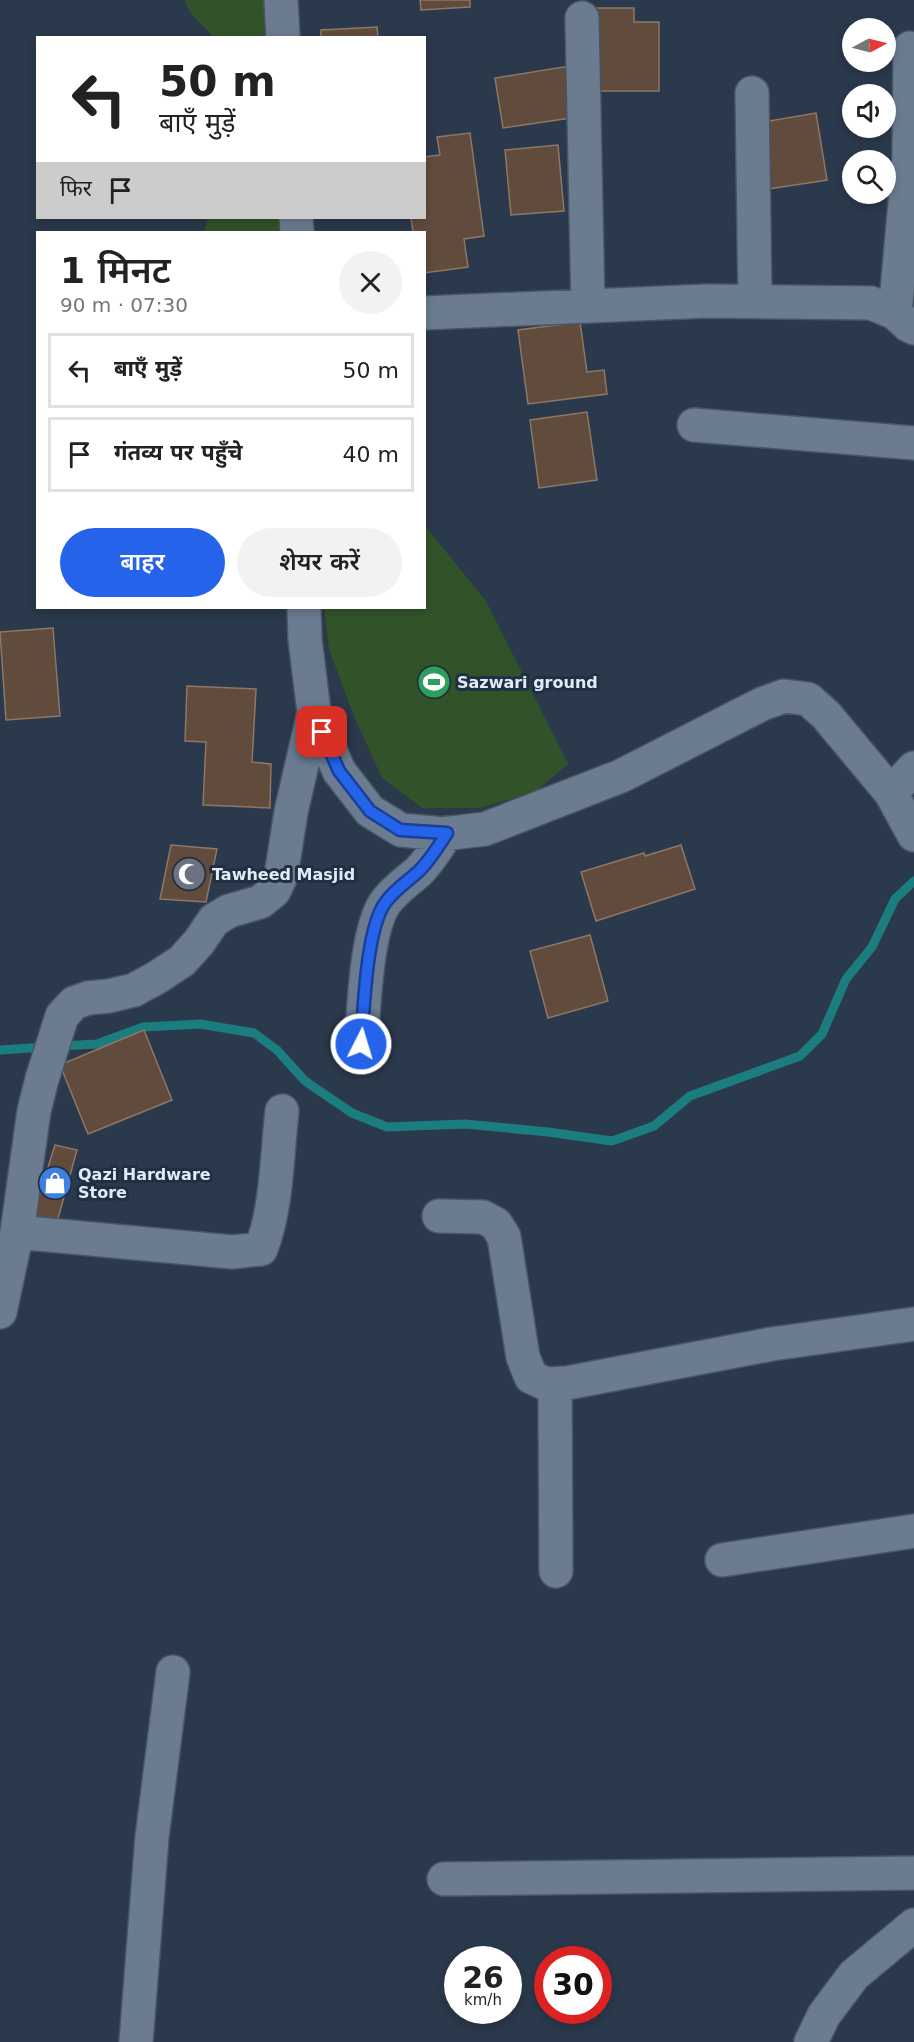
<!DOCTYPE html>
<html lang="hi">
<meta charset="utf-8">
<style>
body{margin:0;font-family:"DejaVu Sans","Noto Sans Devanagari",sans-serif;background:#f2f2f2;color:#222;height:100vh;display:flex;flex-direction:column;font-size:22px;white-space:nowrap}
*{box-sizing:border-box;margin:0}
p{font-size:20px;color:#767676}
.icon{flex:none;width:33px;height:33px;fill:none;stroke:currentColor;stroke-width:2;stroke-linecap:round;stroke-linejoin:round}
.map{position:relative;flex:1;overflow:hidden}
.panel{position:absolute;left:36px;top:231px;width:390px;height:378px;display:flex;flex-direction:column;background:#fff;border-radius:0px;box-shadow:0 3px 9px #0003}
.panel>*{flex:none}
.guide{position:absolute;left:36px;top:36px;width:390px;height:183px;border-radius:0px;box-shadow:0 3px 9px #0003;background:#fff;color:#222;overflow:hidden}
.needle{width:39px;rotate:83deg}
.buttons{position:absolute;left:842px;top:18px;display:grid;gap:12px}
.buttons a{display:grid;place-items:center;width:54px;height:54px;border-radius:50%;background:#fff;box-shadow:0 3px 9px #0003;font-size:30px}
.speed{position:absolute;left:444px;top:1946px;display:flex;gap:12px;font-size:30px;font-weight:700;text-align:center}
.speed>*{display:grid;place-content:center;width:78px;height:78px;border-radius:50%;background:#fff;box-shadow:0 3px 9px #0003;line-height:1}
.speed small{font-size:15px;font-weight:400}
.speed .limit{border:9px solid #d22;background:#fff;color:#111}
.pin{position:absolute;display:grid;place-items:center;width:51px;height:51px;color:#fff;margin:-26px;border-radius:12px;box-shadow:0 3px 9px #0006}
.me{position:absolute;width:66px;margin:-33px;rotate:5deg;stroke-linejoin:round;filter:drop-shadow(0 0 4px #0008)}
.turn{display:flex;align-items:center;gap:21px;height:126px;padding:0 24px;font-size:27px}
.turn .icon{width:78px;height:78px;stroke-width:2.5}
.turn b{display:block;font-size:42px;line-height:51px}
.then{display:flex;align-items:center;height:57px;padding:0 24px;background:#0003;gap:12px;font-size:22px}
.round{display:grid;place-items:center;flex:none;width:63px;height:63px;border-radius:32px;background:#f2f2f2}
.summary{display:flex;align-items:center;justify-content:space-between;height:102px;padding:0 24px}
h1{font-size:36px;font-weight:600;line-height:45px}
.cta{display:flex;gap:12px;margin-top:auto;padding:12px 24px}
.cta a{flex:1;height:69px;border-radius:36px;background:#2563eb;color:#fff;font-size:24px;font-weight:600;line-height:69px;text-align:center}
.cta a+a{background:#f2f2f2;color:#222}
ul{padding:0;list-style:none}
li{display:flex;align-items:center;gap:18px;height:75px;margin:0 12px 9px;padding:0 12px;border:3px solid #e0e0e0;border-radius:0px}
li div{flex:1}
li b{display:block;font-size:22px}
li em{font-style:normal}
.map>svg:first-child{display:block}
</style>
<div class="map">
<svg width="914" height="2042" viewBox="0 0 914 2042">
<rect width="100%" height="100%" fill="#2a394b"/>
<path fill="#32532a" d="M185,0H266L269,37H213C203,23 190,18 185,0Z
M208,218H282L283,232H204Z
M425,526L486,601L568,764L535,792L479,808H422L382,778L353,714L329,649L324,608H424Z"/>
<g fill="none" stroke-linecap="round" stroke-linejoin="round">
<path stroke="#1c7d7f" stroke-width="9" d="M60,1046L97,1044L143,1027L200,1024L254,1033L277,1050L305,1081L352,1113L387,1127L465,1124L548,1132L612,1141L654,1126L690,1096L800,1056L822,1034L846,979L872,947L895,899L914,881
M0,1050L46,1047"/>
</g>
<path fill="#614b3c" stroke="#8f7767" stroke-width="1.5" d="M420,0H470V7L421,10Z
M591,8H634V22H659V91H591Z
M377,27L378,38H321V30Z
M569,66L577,117L503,128L495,78Z
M816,113L827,180L769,189L758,123Z
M470,133L484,236L464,239L468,267L424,273V232H413L411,218H424V157L440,155L437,137Z
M558,145L564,211L511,215L505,150Z
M580,322L587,372L604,370L607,394L528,404L518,330Z
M587,412L597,480L539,488L530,420Z
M53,628L60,716L6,720L0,632Z
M187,686L256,689L252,762L271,764L270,808L203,805L206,742L185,741Z
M171,845L217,849L206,902L160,899Z
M681,845L695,889L596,921L581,872L644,853L645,856Z
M590,935L608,1001L548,1018L530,951Z
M144,1030L172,1100L88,1134L60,1065Z
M55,1145L77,1150L56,1226L33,1215Z"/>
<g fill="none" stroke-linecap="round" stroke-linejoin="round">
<defs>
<path id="minor" d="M281,0L283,38
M582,18L588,306
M752,93L755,301
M296,218L297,232
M424,313L707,301L871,303L895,313L908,325L914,328
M895,313L909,159L910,48
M694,425L914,443
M304,608L305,639L314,712L339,771L370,811L401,830L443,834L485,829L621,776L762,704L784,696L808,699L826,715L891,793L914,835
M891,793L914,768
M361,1044C364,1009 366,931 385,903C395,889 407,882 419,871C430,860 438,846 447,833
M439,1216L483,1217L496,1224L504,1237L523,1357L531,1377L546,1384L567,1383L772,1344L914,1324
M17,1232L232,1252L261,1249C277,1208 277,1154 282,1111
M0,1312L17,1232L34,1111L42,1079L62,1016L74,1003L88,998L109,996L134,990L156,978L182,961L199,942L214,920L229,911L260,902L274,891L281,876L291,812L314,712
M555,1384L556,1571
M722,1560L914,1531
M444,1879L914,1873
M136,2042L152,1837L173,1672
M811,2042L824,2015L854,1975L914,1925"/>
</defs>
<use href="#minor" stroke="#485564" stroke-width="36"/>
<use href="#minor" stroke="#6b7c91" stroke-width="33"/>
</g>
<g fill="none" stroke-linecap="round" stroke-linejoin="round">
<defs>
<path id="route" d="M322,732L339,771L370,811L400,830L447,833C438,847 430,860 419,871C407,882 395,889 385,903C366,930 364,1009 361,1044"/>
</defs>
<use href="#route" stroke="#184099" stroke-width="15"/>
<use href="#route" stroke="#2563eb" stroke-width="10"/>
</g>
<defs>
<symbol id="stadium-disc" viewBox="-11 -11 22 22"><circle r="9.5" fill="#2e9e5b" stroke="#202f41"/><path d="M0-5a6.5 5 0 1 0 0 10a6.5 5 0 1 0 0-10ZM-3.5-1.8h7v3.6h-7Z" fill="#fff"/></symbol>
<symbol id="mosque-disc" viewBox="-11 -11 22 22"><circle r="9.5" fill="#6b7280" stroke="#202f41"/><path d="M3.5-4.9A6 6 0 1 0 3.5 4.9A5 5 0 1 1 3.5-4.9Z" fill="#fff"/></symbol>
<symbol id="shop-disc" viewBox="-11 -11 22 22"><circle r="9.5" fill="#3f7fe0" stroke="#202f41"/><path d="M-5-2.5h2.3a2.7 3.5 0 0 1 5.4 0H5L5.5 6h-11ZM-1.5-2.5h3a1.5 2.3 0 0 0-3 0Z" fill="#fff"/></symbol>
</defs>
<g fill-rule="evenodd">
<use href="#stadium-disc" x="415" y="663" width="38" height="38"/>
<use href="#mosque-disc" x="170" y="855" width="38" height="38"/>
<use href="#shop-disc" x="36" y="1164" width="38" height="38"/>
</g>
<g text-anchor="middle" stroke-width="6" stroke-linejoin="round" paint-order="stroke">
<g font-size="16" font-weight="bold" fill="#e1ebf6" stroke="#202f41" text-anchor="start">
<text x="457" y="688">Sazwari ground</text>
<text x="212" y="880">Tawheed Masjid</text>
<text x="78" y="1180">Qazi Hardware<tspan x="78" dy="18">Store</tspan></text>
</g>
</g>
</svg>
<div class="buttons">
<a><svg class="needle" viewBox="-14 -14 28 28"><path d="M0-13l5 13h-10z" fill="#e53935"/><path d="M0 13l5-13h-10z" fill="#767676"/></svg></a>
<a><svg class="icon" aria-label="sound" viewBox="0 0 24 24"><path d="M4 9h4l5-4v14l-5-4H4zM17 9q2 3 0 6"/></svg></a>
<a><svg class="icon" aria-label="search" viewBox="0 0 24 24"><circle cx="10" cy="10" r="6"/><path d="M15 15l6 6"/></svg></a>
</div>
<div class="speed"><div>26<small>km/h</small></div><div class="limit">30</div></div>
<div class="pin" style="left:322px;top:732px;background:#d93025"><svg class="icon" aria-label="arrive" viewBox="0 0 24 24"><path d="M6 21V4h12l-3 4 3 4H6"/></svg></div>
<svg class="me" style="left:361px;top:1044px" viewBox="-20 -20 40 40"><circle r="17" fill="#2563eb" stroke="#fff" stroke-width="3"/><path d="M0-11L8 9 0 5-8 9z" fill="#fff"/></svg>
<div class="guide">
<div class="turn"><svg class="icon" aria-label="left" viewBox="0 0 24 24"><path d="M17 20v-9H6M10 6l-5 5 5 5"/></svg><div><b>50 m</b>बाएँ मुड़ें</div></div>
<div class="then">फिर<svg class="icon" aria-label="arrive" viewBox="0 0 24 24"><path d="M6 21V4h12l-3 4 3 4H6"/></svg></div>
</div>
<section class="panel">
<div class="summary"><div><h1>1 मिनट</h1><p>90 m · 07:30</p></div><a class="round"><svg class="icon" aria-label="close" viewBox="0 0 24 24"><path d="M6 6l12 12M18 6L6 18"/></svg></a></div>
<ul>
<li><svg class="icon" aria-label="left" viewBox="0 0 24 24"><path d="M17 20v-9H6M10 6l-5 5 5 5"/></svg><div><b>बाएँ मुड़ें</b></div><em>50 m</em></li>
<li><svg class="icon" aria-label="arrive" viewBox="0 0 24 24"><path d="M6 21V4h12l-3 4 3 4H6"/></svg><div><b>गंतव्य पर पहुँचे</b></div><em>40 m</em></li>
</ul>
<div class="cta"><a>बाहर</a><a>शेयर करें</a></div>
</section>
</div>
